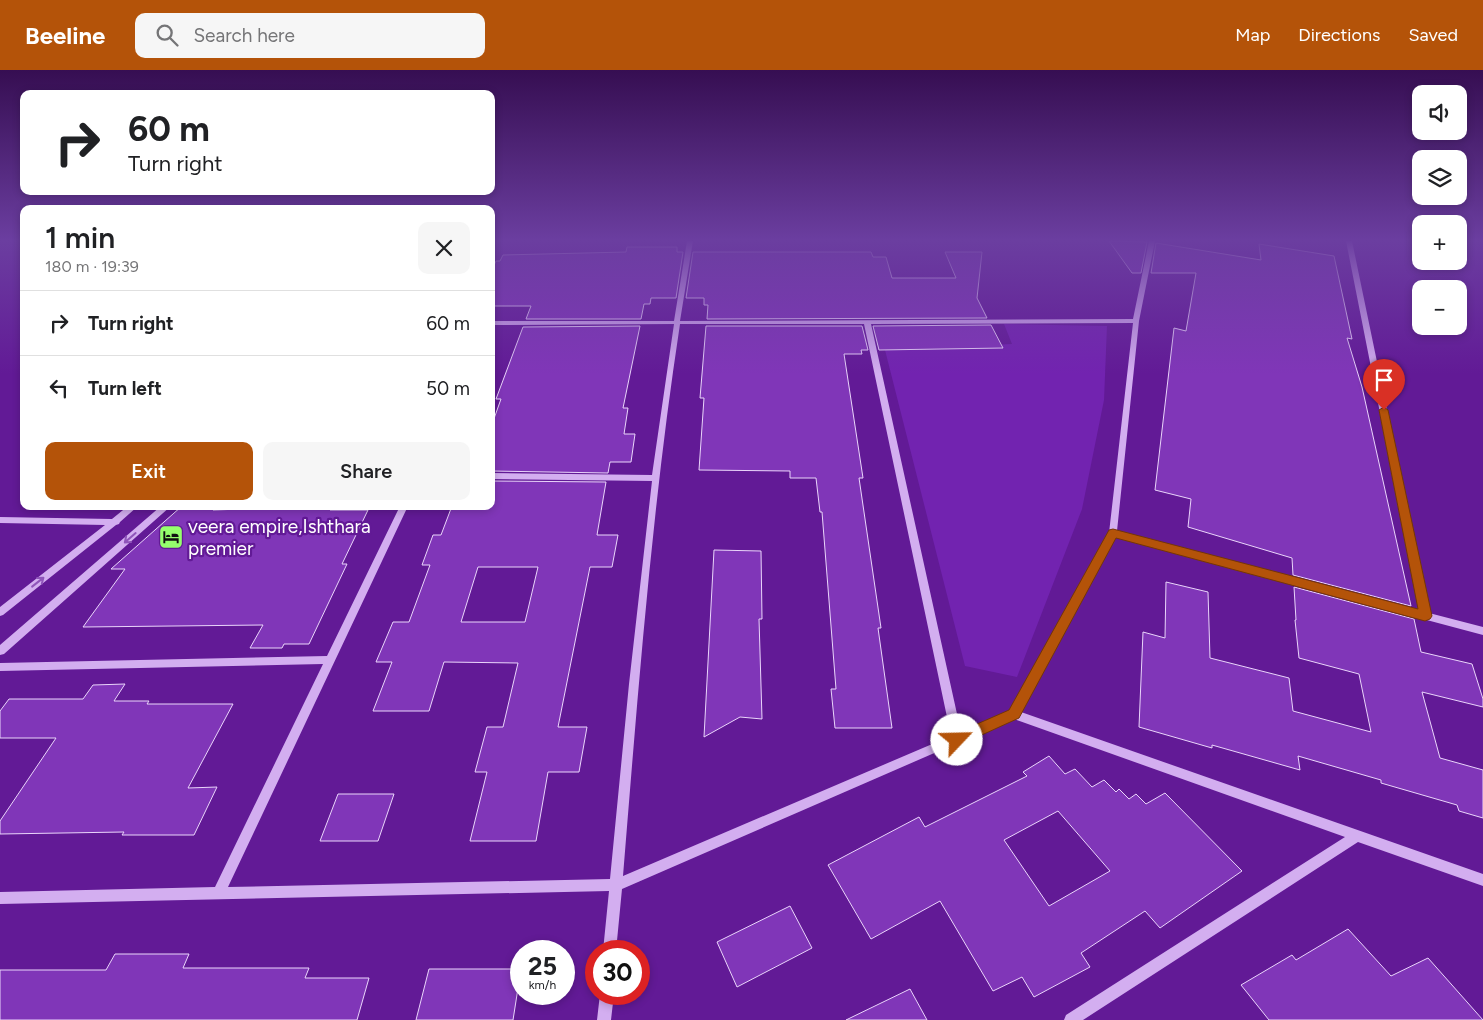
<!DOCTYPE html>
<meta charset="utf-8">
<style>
body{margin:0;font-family:Figtree,sans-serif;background:#f6f6f6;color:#202124;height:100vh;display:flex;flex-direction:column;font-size:19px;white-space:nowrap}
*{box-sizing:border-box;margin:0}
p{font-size:16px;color:#757577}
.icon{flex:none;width:28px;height:28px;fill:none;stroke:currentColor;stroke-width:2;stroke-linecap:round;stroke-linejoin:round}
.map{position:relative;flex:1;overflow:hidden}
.sheet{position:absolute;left:20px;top:135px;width:475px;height:305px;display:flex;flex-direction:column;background:#fff;border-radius:10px;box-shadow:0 2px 8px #0003}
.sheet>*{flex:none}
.banner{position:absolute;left:20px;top:20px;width:475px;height:105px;border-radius:10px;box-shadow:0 2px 8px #0003;background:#fff;color:#202124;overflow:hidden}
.buttons{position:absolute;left:1412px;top:15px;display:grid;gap:10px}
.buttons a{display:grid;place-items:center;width:55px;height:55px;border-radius:10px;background:#fff;box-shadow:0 2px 8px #0003;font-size:25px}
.speed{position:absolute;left:510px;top:870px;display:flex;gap:10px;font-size:25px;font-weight:700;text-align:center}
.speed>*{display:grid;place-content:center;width:65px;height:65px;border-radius:50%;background:#fff;box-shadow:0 2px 8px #0003;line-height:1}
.speed small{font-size:12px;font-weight:400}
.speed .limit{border:8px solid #d22;background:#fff;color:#111}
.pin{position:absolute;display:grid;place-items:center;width:42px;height:42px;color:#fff;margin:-51px -21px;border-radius:50% 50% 50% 0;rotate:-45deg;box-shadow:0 0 5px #0007}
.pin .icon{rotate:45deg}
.me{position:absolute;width:55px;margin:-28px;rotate:66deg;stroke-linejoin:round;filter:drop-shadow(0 0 4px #0008)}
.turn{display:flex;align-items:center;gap:18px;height:105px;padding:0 25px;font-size:22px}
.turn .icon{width:65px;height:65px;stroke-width:2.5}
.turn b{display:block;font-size:35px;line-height:42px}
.round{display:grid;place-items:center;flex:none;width:52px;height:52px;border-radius:10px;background:#f6f6f6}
.headline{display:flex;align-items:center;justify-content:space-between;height:85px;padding:0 25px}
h1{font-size:30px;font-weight:600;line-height:38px}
.primary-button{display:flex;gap:10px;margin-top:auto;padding:10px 25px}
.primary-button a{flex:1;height:58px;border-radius:10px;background:#b45309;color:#fff;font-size:20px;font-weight:600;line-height:58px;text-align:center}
.primary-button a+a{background:#f6f6f6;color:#202124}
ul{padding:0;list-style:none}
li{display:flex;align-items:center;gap:15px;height:65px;padding:0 25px;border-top:1px solid #e0e0e0}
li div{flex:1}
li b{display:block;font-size:19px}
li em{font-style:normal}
header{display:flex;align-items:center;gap:30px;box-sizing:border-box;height:70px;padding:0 25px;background:#b45309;color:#fff}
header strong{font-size:24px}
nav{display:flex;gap:28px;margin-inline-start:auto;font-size:18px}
.search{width:350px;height:45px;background:#f6f6f6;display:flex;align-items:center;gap:12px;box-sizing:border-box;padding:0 18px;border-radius:10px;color:#757577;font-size:19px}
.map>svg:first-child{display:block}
</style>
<header>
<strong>Beeline</strong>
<div class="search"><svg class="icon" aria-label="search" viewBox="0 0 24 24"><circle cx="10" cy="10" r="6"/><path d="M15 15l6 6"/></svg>Search here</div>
<nav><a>Map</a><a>Directions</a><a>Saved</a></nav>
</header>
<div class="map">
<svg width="1483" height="950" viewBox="0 0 1483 950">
<rect width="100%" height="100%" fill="#621a96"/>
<path fill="#7223b0" d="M1004,254L1107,256L1104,330L1082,439L1017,607L965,596L885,280L1012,274Z"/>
<path fill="#8036b8" stroke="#ead5fb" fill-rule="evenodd" d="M1109,171L1147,172L1141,203H1132Z
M1156,173L1261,190L1259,174L1334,186L1352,269L1347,268L1362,317L1411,536L1293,505L1292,488L1188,457L1191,429L1155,420L1174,258L1186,261L1196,203H1151Z
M627,177H677V182H683L676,228H651L650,234H644L641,249H526L531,236H491V202L496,191H500L503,185L626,182Z
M693,182H871L873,187H886L892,208H956L945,182H982L977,228L987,248L707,249L708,235H704V228H686Z
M991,255L1003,278L879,280L873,256Z
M640,256L623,338H628L624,364H635L631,392H610L608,403L491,401V357L501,329H496L523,257Z
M706,256H862L868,280H861L862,284H844L863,408H859L881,558H878L892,658H835L831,619H836L822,442H820L816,408H790V401L699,400L704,328H700Z
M491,411L606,412L597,465H618L612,497H590L558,657H587L579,702H548L536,771H470L487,702H475L487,657H503L518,593L444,592L429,641H373L392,592H376L393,552H409L430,495H422L433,465H441L452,436H491ZM478,497H538L525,552H461Z
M182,436H216L213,440L332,436L330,440H368L342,494H347L309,574H284L282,578H250L263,555L83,557L125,499H111Z
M714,480L761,481L762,549H759L762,649L740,647L704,667Z
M1166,512L1208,522L1210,588L1289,608L1293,641L1371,662L1359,604L1299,588L1295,550H1296L1294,517L1414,549L1421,582L1472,594L1483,629V637L1422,622L1440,688L1483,700V748L1459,741L1457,735L1381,713V710L1298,686L1300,700L1212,675V678L1139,657L1143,562L1165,568Z
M125,614L114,631H149L147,634H233L188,718L217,717L194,765H122L124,762L0,764V751L56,668H0V641L9,629H83L93,615Z
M1049,686L1065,704L1075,699L1092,717L1104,710L1116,722L1119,719L1129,729L1136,724L1146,734L1165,723L1242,801L1160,858L1145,841L1081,883L1090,897L1034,927L1022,907L993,921L940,831L871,869L828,795L919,747L925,757L1027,706L1023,702ZM1058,741L1110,801L1049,836L1004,770Z
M338,724H394L378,771H320Z
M790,836L812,878L737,917L717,872Z
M1348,859L1391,906L1428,888L1483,950H1269L1241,915L1292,885L1296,890Z
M115,884H189L183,898H309L305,908H369L357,950H0V900H106Z
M429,899H521L513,950H416Z
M910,919L927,950H846Z"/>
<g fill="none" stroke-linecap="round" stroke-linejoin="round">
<path fill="#d3aef0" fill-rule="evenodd" d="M687,171H693L680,251L1133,249L1149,171H1155L1139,251L1117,461L1419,540L1346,171H1352L1429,543L1483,557V565L1115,467L1021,642L1483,804V816L1358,772L1083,950H1064L1066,945L1345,767L1014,649L962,671L961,673L955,674L622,819L616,881H603L609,821L0,834V822L215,817L323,594L0,601V593L327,586L400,436H408L228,817L610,809L629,614L652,411L491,409V403L652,405L674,254L491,255V251H674ZM1133,253L1109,463L1010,641L961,662L871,254ZM680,254H864L951,666L623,806C638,622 652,437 680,254Z
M128,436H138L120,452L119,454L116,455L3,545L0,546V537L105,455L0,453V447L112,449Z
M161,436H171L4,584L0,585V575Z
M600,924H614L611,950H597Z"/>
</g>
<defs><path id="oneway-shaft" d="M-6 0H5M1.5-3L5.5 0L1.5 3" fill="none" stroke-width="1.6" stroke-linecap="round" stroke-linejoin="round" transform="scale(1.25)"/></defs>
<g stroke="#8f55ba">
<use href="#oneway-shaft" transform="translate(130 468) rotate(139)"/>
<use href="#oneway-shaft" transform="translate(38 512) rotate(-38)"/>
</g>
<linearGradient id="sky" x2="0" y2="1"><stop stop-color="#360e52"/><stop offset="0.56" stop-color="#6b3ea0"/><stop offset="1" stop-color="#6b3ea0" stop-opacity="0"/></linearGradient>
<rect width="1483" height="304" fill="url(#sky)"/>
<path fill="#b45309" stroke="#753606" d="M1384,337L1388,340L1432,546L1430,549L1425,551L1116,468L1019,648L962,674L957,676L952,674L950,670L952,665L1009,640L1109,460L1113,459L1418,539L1379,340Z"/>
<defs>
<symbol id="hotel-square" viewBox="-11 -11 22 22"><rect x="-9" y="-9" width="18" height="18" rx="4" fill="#95ff6d" stroke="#621a96"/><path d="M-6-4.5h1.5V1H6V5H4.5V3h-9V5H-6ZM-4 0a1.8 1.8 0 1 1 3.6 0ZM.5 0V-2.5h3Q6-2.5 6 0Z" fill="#111"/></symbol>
</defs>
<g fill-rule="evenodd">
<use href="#hotel-square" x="157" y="453" width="28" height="28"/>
</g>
<g text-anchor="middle" stroke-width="4.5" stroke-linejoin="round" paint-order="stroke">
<g font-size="19" fill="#fff" stroke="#621a96" text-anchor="start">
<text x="188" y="463">veera empire,Ishthara<tspan x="188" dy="22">premier</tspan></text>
</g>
</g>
</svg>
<div class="buttons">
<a><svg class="icon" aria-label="sound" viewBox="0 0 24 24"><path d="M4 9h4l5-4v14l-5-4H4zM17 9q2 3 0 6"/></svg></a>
<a><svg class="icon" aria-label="layers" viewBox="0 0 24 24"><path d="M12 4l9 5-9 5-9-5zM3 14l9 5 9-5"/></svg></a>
<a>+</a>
<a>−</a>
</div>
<div class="speed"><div>25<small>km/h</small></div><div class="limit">30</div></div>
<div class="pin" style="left:1384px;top:340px;background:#d93025"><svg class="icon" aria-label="arrive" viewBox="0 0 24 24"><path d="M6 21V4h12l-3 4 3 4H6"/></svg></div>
<svg class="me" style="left:957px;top:670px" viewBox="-20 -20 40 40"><circle r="19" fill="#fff"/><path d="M0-13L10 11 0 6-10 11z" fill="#b45309"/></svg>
<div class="banner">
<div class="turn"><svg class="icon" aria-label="right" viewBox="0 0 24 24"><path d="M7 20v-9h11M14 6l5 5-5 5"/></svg><div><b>60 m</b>Turn right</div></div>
</div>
<section class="sheet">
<div class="headline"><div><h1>1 min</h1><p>180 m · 19:39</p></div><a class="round"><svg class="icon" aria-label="close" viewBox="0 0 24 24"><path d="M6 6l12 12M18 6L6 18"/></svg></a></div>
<ul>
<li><svg class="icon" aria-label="right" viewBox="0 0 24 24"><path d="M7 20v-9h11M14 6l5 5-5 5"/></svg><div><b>Turn right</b></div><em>60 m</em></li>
<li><svg class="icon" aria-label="left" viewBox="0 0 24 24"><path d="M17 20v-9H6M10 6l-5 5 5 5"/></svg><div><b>Turn left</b></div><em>50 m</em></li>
</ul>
<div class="primary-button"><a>Exit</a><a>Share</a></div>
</section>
</div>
